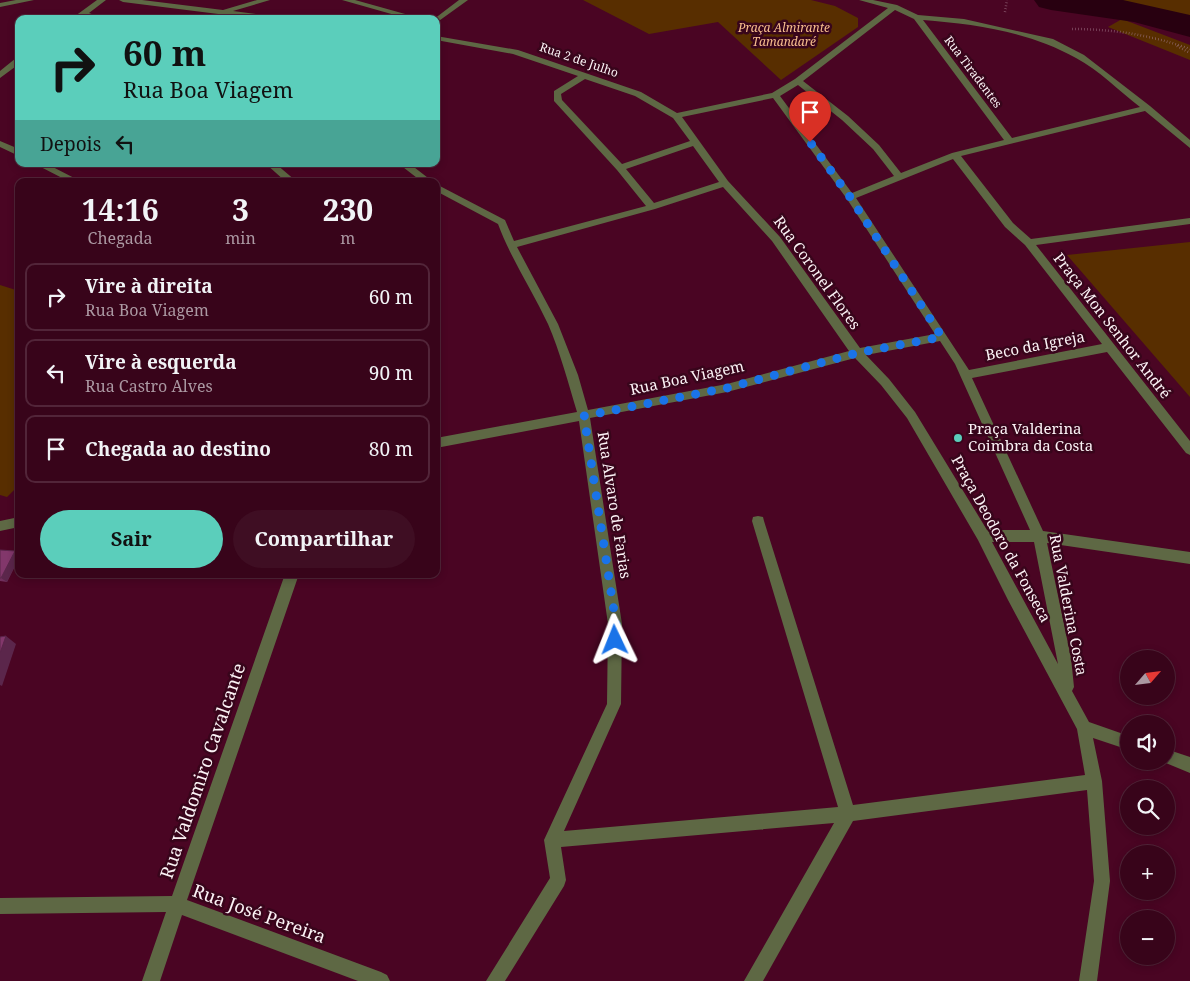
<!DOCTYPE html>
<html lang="pt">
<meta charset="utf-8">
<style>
body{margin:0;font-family:"Noto Serif",serif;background:#3f0e23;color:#f1f3f6;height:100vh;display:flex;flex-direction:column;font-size:19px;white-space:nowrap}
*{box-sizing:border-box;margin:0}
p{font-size:16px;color:#ab98a2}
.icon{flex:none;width:28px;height:28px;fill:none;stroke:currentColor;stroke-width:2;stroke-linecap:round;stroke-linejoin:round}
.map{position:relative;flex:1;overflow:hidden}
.side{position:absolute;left:15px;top:178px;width:425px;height:400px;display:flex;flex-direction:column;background:#38041a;border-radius:10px;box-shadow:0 2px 8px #0003,0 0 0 1px #522539}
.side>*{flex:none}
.top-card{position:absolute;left:15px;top:15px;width:425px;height:152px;border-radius:10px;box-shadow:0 2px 8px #0003,0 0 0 1px #522539;background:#5bcebb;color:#111;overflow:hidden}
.needle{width:32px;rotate:62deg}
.controls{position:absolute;left:1120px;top:650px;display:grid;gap:10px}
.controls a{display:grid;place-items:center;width:55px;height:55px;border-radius:50%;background:#38041a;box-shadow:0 2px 8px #0003,0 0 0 1px #522539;font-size:25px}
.pin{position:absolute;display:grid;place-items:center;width:42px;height:42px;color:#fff;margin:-51px -21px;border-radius:50% 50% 50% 0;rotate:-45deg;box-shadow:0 0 5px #0007}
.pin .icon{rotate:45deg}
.me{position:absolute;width:55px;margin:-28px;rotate:358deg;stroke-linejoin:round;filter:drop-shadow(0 0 4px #0008)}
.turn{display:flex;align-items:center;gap:18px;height:105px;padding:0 25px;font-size:22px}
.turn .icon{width:65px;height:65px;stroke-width:2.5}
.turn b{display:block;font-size:35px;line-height:42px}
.then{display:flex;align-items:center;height:48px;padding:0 25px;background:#0003;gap:10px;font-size:19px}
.eta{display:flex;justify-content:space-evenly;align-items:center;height:85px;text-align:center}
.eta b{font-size:30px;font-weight:700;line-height:35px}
.action{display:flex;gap:10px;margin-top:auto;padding:10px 25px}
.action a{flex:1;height:58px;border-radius:30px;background:#5bcebb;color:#111;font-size:20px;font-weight:700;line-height:58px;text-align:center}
.action a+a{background:#3f0e23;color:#f1f3f6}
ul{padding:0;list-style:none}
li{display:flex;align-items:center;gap:15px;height:68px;margin:0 10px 8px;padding:0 15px;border:2px solid #522539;border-radius:10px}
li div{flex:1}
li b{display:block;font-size:19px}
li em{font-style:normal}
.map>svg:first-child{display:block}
</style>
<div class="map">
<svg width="1190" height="981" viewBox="0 0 1190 981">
<rect width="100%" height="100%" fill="#4a0523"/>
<path fill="#582e00" d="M583,0H811L835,6L858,18V27L781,80L718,22L649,34Z
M1073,0H1190V19Z
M1122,19L1190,45V60L1108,27Z
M1190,242V397L1067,255Z
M0,285L19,291V485L7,497L0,495Z"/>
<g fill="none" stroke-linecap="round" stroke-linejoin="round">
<path fill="#280010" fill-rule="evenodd" d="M1034,0H1123L1190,15V37L1134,22L1051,10L1039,7Z"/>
<path stroke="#a27a8b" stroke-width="2.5" stroke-dasharray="0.5 2.5" stroke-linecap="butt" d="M1005,12L1007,0
M1072,29C1113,29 1151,35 1190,49
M1177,46L1190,53"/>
<path fill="#5e6844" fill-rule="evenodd" d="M16,0H34L0,7V3Z
M97,0H106L89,13L105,19H92L84,16L81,19H71Z
M119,0H142L223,10L257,0H270L233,11L280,17L284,19H258L123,2Z
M342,0H355L423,19H409Z
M459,0H468L436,23V19H434Z
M859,0H873L897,5L918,15L964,19L1053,39L1084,55L1150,106L1190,140V148L1145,111L961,156L1013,223L1031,239L1190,218V224L1036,245L1190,441V455L1186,453L1107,352L972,378L1043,531L1190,552V564L1047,543L1071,658L1074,687L1072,691L1089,722L1129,736V750L1093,738L1102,781L1110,881L1097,981H1079L1094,881L1087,790L853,821L763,981H744L834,823L561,847L566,880L564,886L505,981H486L550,878L544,840L607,704L608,624L579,421L436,448V438L577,412C568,382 560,352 548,324C532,290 511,259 498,224L436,191V184L505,220L514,241L646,206L617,170L554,101V91L578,76L513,54L436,40V36L518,50L641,92L677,113L772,93L795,79L888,8ZM895,10L914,19L1004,140L952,153L901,173L879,145L848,116L803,81ZM923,20C975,24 1030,32 1076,58C1099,70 1119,91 1140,107L1012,138ZM585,79L635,96L673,118L690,141L622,164L562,100L561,94ZM798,85L842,120L873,149L894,176L852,193L780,96ZM773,98L847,199L935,334L860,348L780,237L728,181L682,117ZM693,146L719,182L654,203L626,169ZM953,159L1005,227L1025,245L1102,344L969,370L856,198ZM723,187L772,241L849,351L727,384L588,410L578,375L558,324L517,247L655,209ZM940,341L955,364L1030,530H987L915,412L889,379L866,355ZM855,358L881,385L907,418L978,540L1008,600L1077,729L1085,775L853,805L764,521L763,517L758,516L753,517L752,521L838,807L564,831L621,704L622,624L590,418L727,392ZM992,542H1034L1058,664Z
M16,58H19V64L0,78V71Z
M0,141L19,149V156L0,147Z
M35,164H47L80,181H68Z
M266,164H276L296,181H285Z
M399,164H410L432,181H421Z
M19,517V527L0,531V521Z
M285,574H299L187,900L381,972L387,975L390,981H358L182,915L160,981H142L166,912L0,914V898L172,896Z
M1166,749L1190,757V773L1161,761H1166Z"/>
</g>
<path fill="#702f5c" d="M0,550L19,554V558L7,582L0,581Z"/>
<path fill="#5b264b" d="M15,551L19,554V558L7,582L1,578Z
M6,636L16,644L2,686L0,685V653Z"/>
<path fill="#82376b" stroke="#5b264b" d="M0,550L15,551L1,578H0Z
M6,636L0,653V637Z"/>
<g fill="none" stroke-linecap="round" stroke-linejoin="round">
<path stroke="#1a73e8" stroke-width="9" stroke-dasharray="0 16.2" d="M615,640L616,624L584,416L727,388L857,353L942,337L850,197L810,142"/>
</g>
<circle fill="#5bcebb" stroke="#38051b" stroke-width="2" cx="958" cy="438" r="5"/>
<g text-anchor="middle" stroke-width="5" stroke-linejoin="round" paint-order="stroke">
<g font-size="12" font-style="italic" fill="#f7be8e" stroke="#38051b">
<text x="784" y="32">Praça Almirante<tspan x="784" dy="14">Tamandaré</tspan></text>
</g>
<g font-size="12" fill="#fbf2f5" stroke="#38051b">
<text transform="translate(579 60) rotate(19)" y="4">Rua 2 de Julho</text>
<text transform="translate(973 72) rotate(53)" y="4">Rua Tiradentes</text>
</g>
<g font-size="15" fill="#fbf2f5" stroke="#38051b">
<text transform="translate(817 273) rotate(54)" y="5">Rua Coronel Flores</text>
<text transform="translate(1112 326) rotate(52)" y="5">Praça Mon Senhor André</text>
<text transform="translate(1035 346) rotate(-11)" y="5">Beco da Igreja</text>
<text transform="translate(687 378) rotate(-12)" y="5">Rua Boa Viagem</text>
<text transform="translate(614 505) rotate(81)" y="5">Rua Alvaro de Farias</text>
<text transform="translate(1001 539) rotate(61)" y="5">Praça Deodoro da Fonseca</text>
<text transform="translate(1068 605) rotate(79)" y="5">Rua Valderina Costa</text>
</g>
<g font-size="15" fill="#fbf2f5" stroke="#38051b" text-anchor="start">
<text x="968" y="434">Praça Valderina<tspan x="968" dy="17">Coimbra da Costa</tspan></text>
</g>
<g font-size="18" fill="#fbf2f5" stroke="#38051b">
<text transform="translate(203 771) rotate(-71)" y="6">Rua Valdomiro Cavalcante</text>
<text transform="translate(259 914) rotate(20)" y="6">Rua José Pereira</text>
</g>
</g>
</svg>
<div class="controls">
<a><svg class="needle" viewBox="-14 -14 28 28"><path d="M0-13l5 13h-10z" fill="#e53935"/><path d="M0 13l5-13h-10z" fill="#ab98a2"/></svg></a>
<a><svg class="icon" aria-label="sound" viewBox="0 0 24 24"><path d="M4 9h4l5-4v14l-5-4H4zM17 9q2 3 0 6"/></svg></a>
<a><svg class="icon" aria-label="search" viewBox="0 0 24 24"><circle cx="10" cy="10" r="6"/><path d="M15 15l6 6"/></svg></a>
<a>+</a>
<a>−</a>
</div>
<div class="pin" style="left:810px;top:142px;background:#d93025"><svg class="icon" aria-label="arrive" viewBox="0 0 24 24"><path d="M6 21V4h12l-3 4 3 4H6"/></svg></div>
<svg class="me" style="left:615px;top:640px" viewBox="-20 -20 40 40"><path d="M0-17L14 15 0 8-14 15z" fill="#1a73e8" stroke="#fff" stroke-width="4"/></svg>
<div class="top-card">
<div class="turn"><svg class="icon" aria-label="right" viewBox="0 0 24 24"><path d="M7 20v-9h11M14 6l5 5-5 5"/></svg><div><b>60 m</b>Rua Boa Viagem</div></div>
<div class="then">Depois<svg class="icon" aria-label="left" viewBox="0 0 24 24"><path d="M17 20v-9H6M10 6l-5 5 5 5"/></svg></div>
</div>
<section class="side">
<div class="eta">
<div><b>14:16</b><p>Chegada</p></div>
<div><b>3</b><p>min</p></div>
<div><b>230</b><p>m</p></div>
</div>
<ul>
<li><svg class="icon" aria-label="right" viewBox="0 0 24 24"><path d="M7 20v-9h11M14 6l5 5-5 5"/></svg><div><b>Vire à direita</b><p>Rua Boa Viagem</p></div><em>60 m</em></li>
<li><svg class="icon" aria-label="left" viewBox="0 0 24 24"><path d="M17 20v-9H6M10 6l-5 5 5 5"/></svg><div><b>Vire à esquerda</b><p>Rua Castro Alves</p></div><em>90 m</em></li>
<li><svg class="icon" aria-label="arrive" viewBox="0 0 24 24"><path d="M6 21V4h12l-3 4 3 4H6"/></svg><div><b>Chegada ao destino</b></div><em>80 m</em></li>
</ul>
<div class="action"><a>Sair</a><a>Compartilhar</a></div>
</section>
</div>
